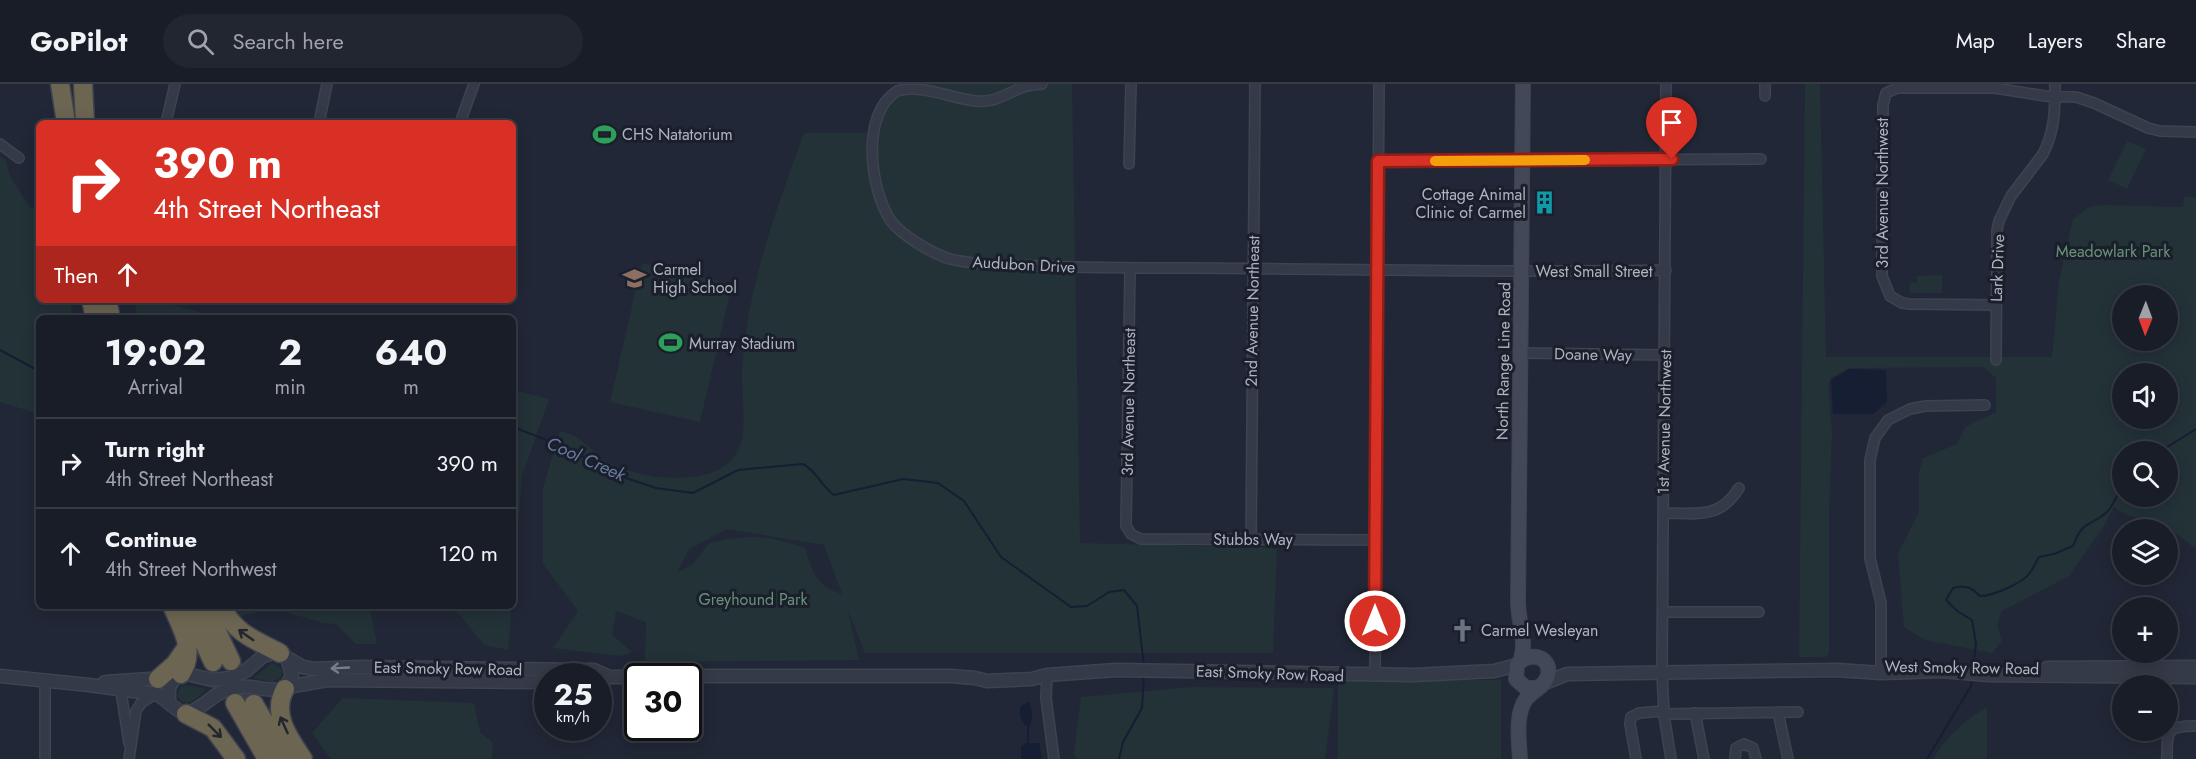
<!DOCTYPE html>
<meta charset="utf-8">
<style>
body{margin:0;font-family:Jost,sans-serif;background:#222630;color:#f1f3f6;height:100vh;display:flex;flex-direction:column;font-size:22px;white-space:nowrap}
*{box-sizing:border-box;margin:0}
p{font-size:20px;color:#9fa2a8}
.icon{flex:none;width:33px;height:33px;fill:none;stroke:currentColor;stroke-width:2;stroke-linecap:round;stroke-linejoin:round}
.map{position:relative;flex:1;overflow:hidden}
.drawer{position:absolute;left:36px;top:231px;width:480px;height:294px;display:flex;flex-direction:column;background:#191d28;border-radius:9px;box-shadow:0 3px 15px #0003,0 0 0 2px #373b45}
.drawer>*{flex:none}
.top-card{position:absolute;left:36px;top:36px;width:480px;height:183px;border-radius:9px;box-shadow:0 3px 15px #0003,0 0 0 2px #373b45;background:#d93025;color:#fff;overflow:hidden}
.needle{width:39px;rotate:181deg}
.tools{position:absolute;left:2112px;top:201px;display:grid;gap:12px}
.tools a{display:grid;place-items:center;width:66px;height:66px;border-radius:50%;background:#191d28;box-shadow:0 3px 15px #0003,0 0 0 2px #373b45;font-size:30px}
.speed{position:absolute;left:534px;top:579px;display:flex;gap:12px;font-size:30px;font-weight:700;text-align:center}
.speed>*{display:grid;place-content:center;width:78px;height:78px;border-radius:50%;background:#191d28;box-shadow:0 3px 15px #0003,0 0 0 2px #373b45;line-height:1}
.speed small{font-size:15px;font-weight:400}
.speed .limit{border:3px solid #111;border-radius:9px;background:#fff;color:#111}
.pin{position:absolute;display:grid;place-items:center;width:51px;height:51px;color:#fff;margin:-62px -26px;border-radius:50% 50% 50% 0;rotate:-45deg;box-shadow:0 0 6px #0007}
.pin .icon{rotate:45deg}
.me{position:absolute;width:66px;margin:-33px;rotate:0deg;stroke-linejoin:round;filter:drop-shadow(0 0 4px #0008)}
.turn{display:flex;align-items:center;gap:21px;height:126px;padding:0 18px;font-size:27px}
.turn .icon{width:78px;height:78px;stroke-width:2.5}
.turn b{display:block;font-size:42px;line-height:51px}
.then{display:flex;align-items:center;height:57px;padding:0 18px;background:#0003;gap:12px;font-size:22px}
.eta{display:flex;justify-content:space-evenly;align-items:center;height:102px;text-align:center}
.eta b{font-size:36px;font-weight:700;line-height:42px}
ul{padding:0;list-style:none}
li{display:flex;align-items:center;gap:18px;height:90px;padding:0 18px;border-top:2px solid #373b45}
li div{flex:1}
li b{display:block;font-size:22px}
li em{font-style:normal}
header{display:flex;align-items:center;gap:36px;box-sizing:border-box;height:84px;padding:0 30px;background:#191d28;border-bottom:2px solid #373b45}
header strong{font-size:28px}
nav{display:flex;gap:33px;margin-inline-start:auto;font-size:21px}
.search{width:420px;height:54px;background:#222630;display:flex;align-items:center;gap:15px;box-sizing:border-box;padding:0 21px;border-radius:33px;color:#9fa2a8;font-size:22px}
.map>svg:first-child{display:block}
</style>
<header>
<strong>GoPilot</strong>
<div class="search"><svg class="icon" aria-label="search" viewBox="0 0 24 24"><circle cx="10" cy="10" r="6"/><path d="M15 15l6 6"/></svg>Search here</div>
<nav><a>Map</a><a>Layers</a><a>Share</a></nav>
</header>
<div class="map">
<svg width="2196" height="675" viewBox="0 0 2196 675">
<rect width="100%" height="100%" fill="#212736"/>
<path fill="#233237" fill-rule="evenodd" d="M908,0H1072L1080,459L1277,464L1273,569H865L848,527L859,576L645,578L646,538L616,527L612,551L632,568L620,572L553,564L578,527L543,480V404L560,347C585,352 591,370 609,379C619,384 645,392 657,393C686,395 722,395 738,367C748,350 741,306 742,286C747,203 776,126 804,49H870C874,22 881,8 908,0ZM727,445L824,461L842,510C817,503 811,486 805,464C765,451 750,450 709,459L693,480L677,489L689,465Z
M1805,0H1820L1826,273H2052L2059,197L2073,135L2089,123L2101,121L2183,123L2184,113H2196V465L2164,440L2129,432L2114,423L2103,443L2069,492L2002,527L1997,540L2002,557L1992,569L1925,556L1904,543L1898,469L1919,428V388L1923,374L1957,360L1965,343L1996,328V294L1984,283L1849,284L1831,294L1828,302L1832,348L1829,424V568L1826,573H1799ZM2122,212H2168V256H2122ZM2122,290H2168V334H2122ZM2122,368H2168V412H2122Z
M2127,57L2146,65L2127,105L2108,96Z
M0,72L5,75L11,94L31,125L39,122V216H69L74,234H39V330L0,318Z
M642,179L732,200L700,338L610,318Z
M1942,191V209H1910V199H1917V192Z
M134,216H152L224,234H138Z
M513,306L549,315L522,392L513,506Z
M236,522H369L377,560H356L336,540L323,539L286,528H259L240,532Z
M449,522H512L508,566L484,561L462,533Z
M272,579L282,585L283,589L279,595L272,598L253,594Z
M1338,596H1501V675H1338Z
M185,601L207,605C198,612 185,629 177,611L180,603Z
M1192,603L1334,604L1325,675H1077L1074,669L1081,613Z
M343,614L474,619L480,648L493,659L492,675H331L312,649Z
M1987,623V675H1933C1948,651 1963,638 1987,623Z"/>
<path fill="#161e33" d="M1849,285L1886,286L1887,318L1873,330H1833L1831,296Z
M1029,617C1032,623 1033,635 1030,641H1025C1020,634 1019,630 1021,622Z
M1026,659H1039L1042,675H1021V662Z"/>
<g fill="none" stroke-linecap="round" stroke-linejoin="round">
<path stroke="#161e33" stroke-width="2" d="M0,266L39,287
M513,343L562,362L626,394L656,404L693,409L738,386L803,380C817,387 820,401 834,411L903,395L938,399L964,417L1001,473L1071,523L1087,522L1109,508L1124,506L1137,522L1144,582
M2159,368L2196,345
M1973,585L1976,560L1972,536L1957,527L1946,516L1953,504C1966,501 1971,503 1980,512C1992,512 2021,500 2029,490C2033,485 2036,478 2039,473L2054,470L2073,462C2084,434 2089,444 2107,428C2113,422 2117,411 2122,403
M1028,641V659
M1119,675L1123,658L1142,624L1144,590
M1927,675L1971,602L1972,593"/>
<path stroke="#363c4b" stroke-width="18" stroke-dasharray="18 9" stroke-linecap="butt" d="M231,577L254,620"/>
<defs>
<path id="minor" d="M1042,0C1035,1 1027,1 1021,4C1003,11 995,19 975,17C951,14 921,0 897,7C860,30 870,106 891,137C901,151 933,170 950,175C979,182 1011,181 1041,182C1092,184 1143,184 1193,184C1351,185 1509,189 1666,186
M1666,0L1662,588L1664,631L1671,675
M1765,12V0
M166,39L175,0
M319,39L327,0
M460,39L474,0
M0,60L19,74
M1378,77L1761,75
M1129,80L1131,0
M1130,185L1126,442L1131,450L1141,455L1376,456
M1996,221L1909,220L1902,219L1890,212L1882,192L1883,21L1886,9L1897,4H1995L2045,12L2076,13L2094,19L2148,44L2160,47L2196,48
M1520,269L1665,271
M1996,276L1997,146L1999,137L2011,112L2043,70C2055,47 2055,25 2055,0
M1663,429C1697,429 1719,436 1739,404
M1251,455L1255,0
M1663,528H1759
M1881,589V519L1870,474V376L1875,354L1888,336L1910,325L1926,322L1985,321
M1047,591L1046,614L1054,675
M1375,592L1379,0
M45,597V675
M120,601L129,659
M1778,628L1788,675
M1695,629L1704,675
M1664,630L1798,628
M129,675L136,627L141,619L155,610
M1636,675L1630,640L1631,633L1639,629L1664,627
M1735,675L1736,664L1744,660L1753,664L1756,675
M2167,675C2167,647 2166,642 2196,642"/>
<path id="tertiary" d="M2047,584L2196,583
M0,592L89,601L155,610C167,614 173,626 186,630C204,624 214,608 232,604C251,599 267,609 285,605L292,591L287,574
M685,592H951L975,594L987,597L1032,595L1047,591L1116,586L1414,591L1494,587L1517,581
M603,596L610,593H638
M105,598L165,594
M1545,599L1567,590L1837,586L1881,589L1941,587L1989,591L2196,593
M288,603L327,596L548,598
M169,618V603L177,591L187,590L212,596L230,594L247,586L263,572L277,568L303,583L314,585L360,583L594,586L610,593"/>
<path id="secondary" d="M1521,575C1527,557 1518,537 1518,518L1523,0
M1520,675C1519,657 1515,630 1526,615C1532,607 1546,602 1548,591C1552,571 1527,567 1517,581L1516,595L1526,604H1538"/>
<path id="motorway" d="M60,0L66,39
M83,0L85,39
M91,216L95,234
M107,216L111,234
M172,522C182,545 196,566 181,590
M187,522L213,578
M205,522L231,577
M221,522C236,550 253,555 280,569
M158,595L175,580L184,567
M285,605C271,630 289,654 303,675
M235,619L267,675
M254,620L286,675
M186,630L213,644L236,675"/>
</defs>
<use href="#minor" stroke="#3e4350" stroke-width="12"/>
<use href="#tertiary" stroke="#3e4350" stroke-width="15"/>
<use href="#secondary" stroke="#3e4350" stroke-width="16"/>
<use href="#motorway" stroke="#3c414e" stroke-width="21"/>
<use href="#minor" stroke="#343a47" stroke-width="9"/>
<use href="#tertiary" stroke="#343a47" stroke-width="12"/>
<use href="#secondary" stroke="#434859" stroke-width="14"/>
<use href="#motorway" stroke="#6c6552" stroke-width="18"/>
</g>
<defs><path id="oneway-shaft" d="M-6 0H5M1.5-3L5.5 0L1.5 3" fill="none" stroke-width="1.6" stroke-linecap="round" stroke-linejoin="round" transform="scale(1.5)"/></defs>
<g stroke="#22262f">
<use href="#oneway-shaft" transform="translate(246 551) rotate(-145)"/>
<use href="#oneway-shaft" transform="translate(284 641) rotate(-114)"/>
<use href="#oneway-shaft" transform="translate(215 647) rotate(45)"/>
</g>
<use stroke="#787d8b" href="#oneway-shaft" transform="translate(340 584) rotate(177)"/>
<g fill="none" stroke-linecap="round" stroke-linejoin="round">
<defs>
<path id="route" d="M1375,537L1378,77L1672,75"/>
</defs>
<use href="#route" stroke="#8d1f18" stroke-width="15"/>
<use href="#route" stroke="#d93025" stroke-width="10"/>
<path stroke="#f59e0b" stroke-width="10" d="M1435,77L1585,76"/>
</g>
<defs>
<symbol id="stadium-bare" viewBox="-9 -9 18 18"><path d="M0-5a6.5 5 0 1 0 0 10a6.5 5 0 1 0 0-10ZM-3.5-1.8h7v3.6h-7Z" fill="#2e9e5b" stroke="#1a1f2b" stroke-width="2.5" paint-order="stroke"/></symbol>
<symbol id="building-bare" viewBox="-9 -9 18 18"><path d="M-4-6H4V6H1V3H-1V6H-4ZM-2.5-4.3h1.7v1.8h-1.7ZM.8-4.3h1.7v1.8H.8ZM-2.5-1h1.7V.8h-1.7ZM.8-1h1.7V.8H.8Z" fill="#0f9aa8" stroke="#1a1f2b" stroke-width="2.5" paint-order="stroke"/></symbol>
<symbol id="school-bare" viewBox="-9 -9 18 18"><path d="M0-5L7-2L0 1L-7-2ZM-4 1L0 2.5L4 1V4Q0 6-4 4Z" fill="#8d6e63" stroke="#1a1f2b" stroke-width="2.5" paint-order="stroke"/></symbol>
<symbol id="church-bare" viewBox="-9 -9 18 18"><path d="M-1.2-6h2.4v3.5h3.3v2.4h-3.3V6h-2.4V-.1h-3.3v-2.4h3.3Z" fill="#6b7280" stroke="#1a1f2b" stroke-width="2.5" paint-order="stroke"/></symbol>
</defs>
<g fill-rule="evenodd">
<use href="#stadium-bare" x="588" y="34" width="33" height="33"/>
<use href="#building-bare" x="1528" y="102" width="33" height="33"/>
<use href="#school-bare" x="618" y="178" width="33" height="33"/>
<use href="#stadium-bare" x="654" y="242" width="33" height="33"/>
<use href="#church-bare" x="1446" y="530" width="33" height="33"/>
</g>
<g text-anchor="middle" stroke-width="6" stroke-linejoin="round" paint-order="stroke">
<g font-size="16" fill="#afb4c3" stroke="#1a1f2b" text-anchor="start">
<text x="622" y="56">CHS Natatorium</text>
<text x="1526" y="116" text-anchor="end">Cottage Animal<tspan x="1526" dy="18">Clinic of Carmel</tspan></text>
<text x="653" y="191">Carmel<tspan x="653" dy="18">High School</tspan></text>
<text x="689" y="265">Murray Stadium</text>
<text x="1481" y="552">Carmel Wesleyan</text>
</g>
<g font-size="16" fill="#afb4c3" stroke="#1a1f2b">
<text transform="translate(1882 109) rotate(-90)" y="6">3rd Avenue Northwest</text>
<text transform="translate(1024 180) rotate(3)" y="6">Audubon Drive</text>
<text transform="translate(1997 184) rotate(-88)" y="6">Lark Drive</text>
<text x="1594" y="193">West Small Street</text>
<text transform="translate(1252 227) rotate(-89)" y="6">2nd Avenue Northeast</text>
<text transform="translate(1593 270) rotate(1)" y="6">Doane Way</text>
<text transform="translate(1503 277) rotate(-89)" y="6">North Range Line Road</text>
<text transform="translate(1128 318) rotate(-89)" y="6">3rd Avenue Northeast</text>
<text transform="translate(1664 338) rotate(-89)" y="6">1st Avenue Northwest</text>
<text x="1253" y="461">Stubbs Way</text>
<text transform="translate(1962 583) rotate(1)" y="6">West Smoky Row Road</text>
<text transform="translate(448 584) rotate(1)" y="6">East Smoky Row Road</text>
<text transform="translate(1270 589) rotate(2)" y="6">East Smoky Row Road</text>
</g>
<g font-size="16" fill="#689277" stroke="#1a1f2b">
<text x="2113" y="173">Meadowlark Park</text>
<text x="753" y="521">Greyhound Park</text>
</g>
<g font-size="18" font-style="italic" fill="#697aa1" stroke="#1a1f2b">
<text transform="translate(586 375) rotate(24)" y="6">Cool Creek</text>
</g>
</g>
</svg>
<div class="tools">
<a><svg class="needle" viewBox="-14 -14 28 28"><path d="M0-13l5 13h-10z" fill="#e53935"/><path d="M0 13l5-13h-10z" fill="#9fa2a8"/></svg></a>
<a><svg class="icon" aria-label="sound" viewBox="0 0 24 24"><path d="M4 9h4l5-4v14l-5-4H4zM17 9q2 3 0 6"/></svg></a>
<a><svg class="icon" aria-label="search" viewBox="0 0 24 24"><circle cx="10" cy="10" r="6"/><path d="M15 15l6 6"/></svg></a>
<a><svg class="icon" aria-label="layers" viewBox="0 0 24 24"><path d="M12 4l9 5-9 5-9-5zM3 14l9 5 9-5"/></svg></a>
<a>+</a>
<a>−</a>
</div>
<div class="speed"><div>25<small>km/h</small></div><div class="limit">30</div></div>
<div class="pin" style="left:1672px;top:75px;background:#d93025"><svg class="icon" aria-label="arrive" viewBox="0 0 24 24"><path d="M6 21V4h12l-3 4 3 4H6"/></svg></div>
<svg class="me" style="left:1375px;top:537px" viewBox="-20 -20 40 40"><circle r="17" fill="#d93025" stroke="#fff" stroke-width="3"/><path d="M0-11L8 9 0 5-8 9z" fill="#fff"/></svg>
<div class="top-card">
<div class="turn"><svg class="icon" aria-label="right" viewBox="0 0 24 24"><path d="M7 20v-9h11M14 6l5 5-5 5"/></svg><div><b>390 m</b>4th Street Northeast</div></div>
<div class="then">Then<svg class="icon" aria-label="ahead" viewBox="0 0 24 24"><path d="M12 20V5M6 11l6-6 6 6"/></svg></div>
</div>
<section class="drawer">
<div class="eta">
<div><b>19:02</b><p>Arrival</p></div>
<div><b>2</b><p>min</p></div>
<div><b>640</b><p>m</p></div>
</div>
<ul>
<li><svg class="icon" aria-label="right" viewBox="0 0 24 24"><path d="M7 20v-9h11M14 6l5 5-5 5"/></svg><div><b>Turn right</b><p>4th Street Northeast</p></div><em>390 m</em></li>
<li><svg class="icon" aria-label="ahead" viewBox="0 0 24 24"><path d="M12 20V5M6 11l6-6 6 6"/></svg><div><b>Continue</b><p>4th Street Northwest</p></div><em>120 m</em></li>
</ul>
</section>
</div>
